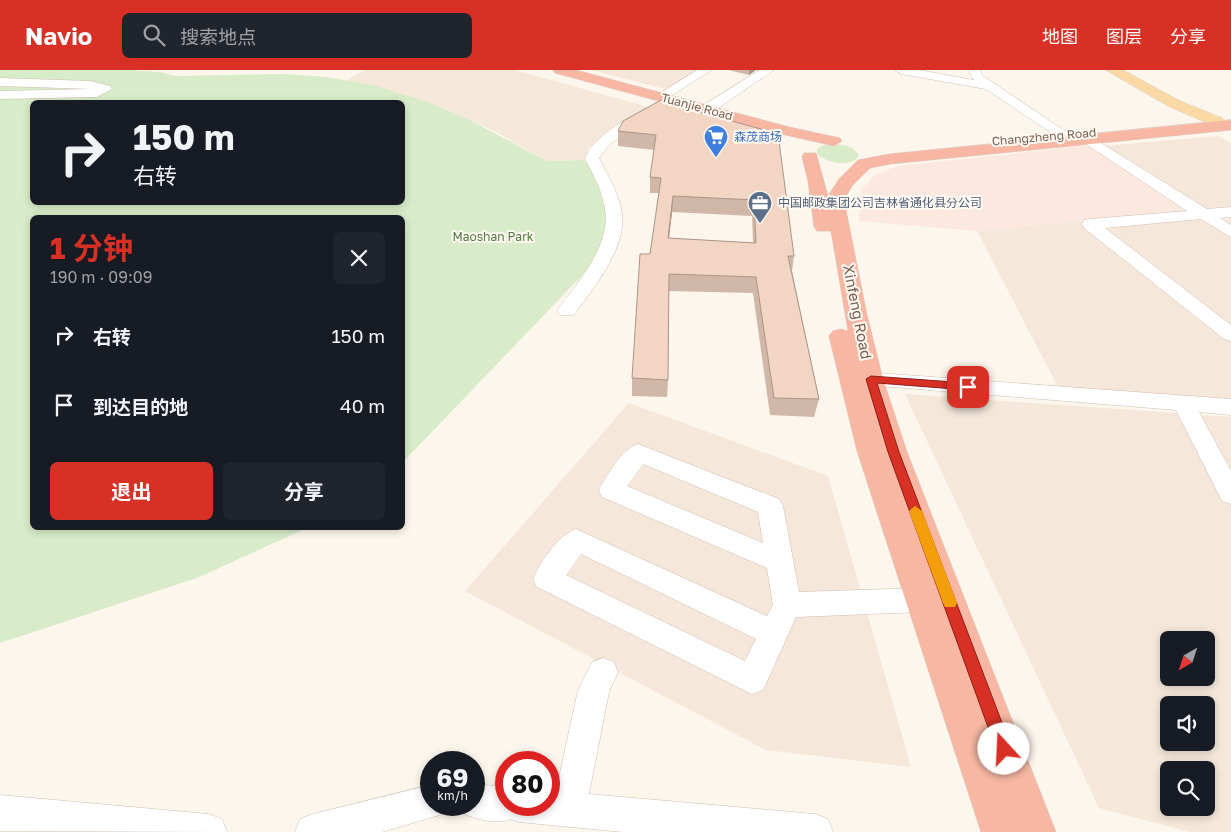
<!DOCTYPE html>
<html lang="zh">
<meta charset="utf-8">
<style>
body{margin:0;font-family:"Golos Text","Noto Sans SC",sans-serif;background:#20242c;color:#f1f3f6;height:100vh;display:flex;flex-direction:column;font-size:19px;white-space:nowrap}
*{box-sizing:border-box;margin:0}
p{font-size:16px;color:#9ea1a6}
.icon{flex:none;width:28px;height:28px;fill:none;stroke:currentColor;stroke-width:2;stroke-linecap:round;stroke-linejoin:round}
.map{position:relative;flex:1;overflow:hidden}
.side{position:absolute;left:30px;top:145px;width:375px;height:315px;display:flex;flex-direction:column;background:#171b24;border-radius:8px;box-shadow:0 2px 8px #0003}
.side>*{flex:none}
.banner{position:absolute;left:30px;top:30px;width:375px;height:105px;border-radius:8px;box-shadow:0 2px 8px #0003;background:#171b24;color:#f1f3f6;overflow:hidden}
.needle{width:32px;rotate:219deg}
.controls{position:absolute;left:1160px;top:561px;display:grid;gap:10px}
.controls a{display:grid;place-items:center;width:55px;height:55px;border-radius:8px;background:#171b24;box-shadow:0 2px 8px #0003;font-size:25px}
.speed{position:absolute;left:420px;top:681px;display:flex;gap:10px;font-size:25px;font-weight:700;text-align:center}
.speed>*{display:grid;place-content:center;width:65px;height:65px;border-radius:50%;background:#171b24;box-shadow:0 2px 8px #0003;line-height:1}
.speed small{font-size:12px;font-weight:400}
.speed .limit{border:8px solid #d22;background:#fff;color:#111}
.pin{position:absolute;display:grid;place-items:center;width:42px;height:42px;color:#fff;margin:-21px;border-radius:10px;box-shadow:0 2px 8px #0006}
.me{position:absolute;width:55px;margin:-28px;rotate:340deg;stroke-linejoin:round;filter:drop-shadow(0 0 4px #0008)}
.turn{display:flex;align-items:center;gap:18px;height:105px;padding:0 20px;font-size:22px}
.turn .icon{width:65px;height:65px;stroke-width:2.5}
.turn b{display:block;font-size:35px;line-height:42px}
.round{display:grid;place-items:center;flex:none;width:52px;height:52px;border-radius:8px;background:#20242c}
.head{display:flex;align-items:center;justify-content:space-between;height:85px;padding:0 20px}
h1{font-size:30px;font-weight:700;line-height:38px;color:#d93025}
.action{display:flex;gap:10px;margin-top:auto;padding:10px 20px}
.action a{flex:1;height:58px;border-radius:8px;background:#d93025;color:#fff;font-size:20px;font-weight:700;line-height:58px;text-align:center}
.action a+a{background:#20242c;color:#f1f3f6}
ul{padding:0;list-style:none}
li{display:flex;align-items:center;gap:15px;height:70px;padding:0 20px}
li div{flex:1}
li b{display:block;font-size:19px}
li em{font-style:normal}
header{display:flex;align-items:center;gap:30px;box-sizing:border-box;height:70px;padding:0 25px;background:#d93025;color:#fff}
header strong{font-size:24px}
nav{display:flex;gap:28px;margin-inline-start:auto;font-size:18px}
.search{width:350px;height:45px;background:#20242c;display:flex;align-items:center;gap:12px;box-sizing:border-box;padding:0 18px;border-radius:8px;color:#9ea1a6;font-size:19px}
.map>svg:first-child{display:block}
</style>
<header>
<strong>Navio</strong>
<div class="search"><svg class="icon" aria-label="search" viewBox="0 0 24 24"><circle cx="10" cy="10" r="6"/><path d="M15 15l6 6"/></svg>搜索地点</div>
<nav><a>地图</a><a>图层</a><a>分享</a></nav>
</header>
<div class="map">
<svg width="1231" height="762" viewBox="0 0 1231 762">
<rect width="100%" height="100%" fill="#fdf6ec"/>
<path fill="#f5e8da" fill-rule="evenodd" d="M364,0H515L652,38L588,78L585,90L547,91L496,62L446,39L346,11Z
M591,0H699L665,19Z
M1218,66L1231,73V140L1213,141L1192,133L1103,76Z
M1187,140L1203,151L1231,149V329L1058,317L977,161Z
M905,324L1231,347V762H1190L1099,738ZM1169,570H1206V608H1169ZM1169,635H1206V672H1169ZM1169,700H1206V738H1169Z
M629,333L828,406L911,697L766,680L465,521Z"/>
<path fill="#fde8e0" d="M1090,75L1187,140L977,161L859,151L861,120L874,106L889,99L898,96Z"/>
<path fill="#d8ecc9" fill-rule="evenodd" d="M0,0H130L161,2L174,6L284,4L327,7L372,15L428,32L464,47L547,91L585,90C598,111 612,143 604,169C601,177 597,186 593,194L403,392L402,148H32V458H307L197,508L0,573ZM32,32H402V132H32Z
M824,75C836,73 854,74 859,86C850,98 827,93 817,84V79Z"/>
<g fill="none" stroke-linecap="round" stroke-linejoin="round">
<defs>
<path id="minor" d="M697,0H712L664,30L660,31L654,27Z
M760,0H774L712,42H702L700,39L702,36Z
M895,0H919L974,10L968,0H980L983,6L1071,65L1064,69L1059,68L986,19L901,4Z
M0,8L90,11L110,16L112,19L97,27L0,29V21L92,19L0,16Z
M646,41L653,45L651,48L611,73L599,88C607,104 617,120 621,138C630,176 594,216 574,245H560L557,241C578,211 614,174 604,134C601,118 592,103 585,88C592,69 627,46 646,41Z
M1088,65L1207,139L1231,137V147L1220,148L1231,155V167L1201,149L1105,158L1231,255V271L1224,269L1084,158L1082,154L1084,150L1090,149L1187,141L1083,72L1081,69L1083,66Z
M851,301L1231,329V345L1199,342L1231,401V434L1222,431L1176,340L843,313L840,308L843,303Z
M638,374L779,429L783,436L799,522L922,518L932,521L936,530L932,539L922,542L796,547L763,620L752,624L537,517L533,509C541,492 558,465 576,459L767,546L773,535L767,498L602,427L599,420C607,405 622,379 638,374ZM643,394L758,442L763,473L627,416ZM581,484L756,569L745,591L566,505Z
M603,588L614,592L618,602L609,622L589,724L815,744L828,749L833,762H623L519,752L511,749C497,755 475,749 462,743L458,735H474V714L506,717V735H549V720L556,721L578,620L592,592Z
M431,715V735H447L443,744L382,762H295L300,749L313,744Z
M0,725L209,744L222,749L227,762L0,761Z"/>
<path id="major" d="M1106,0H1123L1180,31L1222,48L1224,51L1216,56L1210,54L1170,37Z"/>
<path id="highway" d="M553,0H576L789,57L840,68L842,71L834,76L781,64L555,3Z
M1231,50V60L890,94L870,98L852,116L844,130L867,245L883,309L907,382L1056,762H981L857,381L829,266L833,261L841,259L848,261L831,161H817L814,157L808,111L802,87L804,83H816L828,126L839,109L858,90L890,84Z"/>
</defs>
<use href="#minor" stroke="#d1beb0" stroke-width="1"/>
<use href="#major" stroke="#dad1cd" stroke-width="1"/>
<use href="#highway" stroke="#dad1cd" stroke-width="1"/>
<use href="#minor" fill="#fff" fill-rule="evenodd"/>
<use href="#major" fill="#fbd9a5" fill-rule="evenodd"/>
<use href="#highway" fill="#f7b7a3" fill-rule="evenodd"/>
</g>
<path fill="#d1b7a8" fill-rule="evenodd" d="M728,0H756L749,5Z
M684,35V38L761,59L794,186L792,201L819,329L814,347L770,345L753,223L669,221L668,310L667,327L632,326V308L659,123H650V107L654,80L618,76V61ZM672,142L752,146L753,173L669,168Z"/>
<path fill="#aa9588" d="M749,0H756L749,5Z
M673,126L672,142L667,184L668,168Z"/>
<path fill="#f3d5c3" stroke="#aa9588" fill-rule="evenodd" d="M663,29L684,35L680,37L761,59L774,66L779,71L794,186H788L819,329L774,328L756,207L669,204L668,310L632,308L640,184H650L661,108L650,107L656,65L618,61L623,51ZM673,126L754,130L756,173L668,168Z"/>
<path fill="#d93025" stroke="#8d1f18" d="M871,306L968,313L974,317L968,320L877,313L899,382L1012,679L1010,684L1004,687L998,684L996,679L888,382L866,309Z"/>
<path fill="#f59e0b" d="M915,436L922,441L957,533L955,537H945L943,533L909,441Z"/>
<defs>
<symbol id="supermarket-pin" viewBox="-11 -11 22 30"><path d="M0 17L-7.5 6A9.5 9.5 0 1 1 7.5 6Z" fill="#3f7fe0" stroke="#fffaf3"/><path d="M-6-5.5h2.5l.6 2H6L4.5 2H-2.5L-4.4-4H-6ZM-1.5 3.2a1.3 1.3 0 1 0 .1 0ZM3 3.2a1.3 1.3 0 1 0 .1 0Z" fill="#fff"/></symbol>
<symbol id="office-pin" viewBox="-11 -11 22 30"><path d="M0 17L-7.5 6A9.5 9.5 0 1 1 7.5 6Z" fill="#5c6f8a" stroke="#fffaf3"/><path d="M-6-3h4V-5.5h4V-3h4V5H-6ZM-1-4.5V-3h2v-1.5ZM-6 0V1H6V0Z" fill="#fff"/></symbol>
</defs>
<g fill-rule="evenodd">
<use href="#supermarket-pin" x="702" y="53" width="28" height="38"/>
<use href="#office-pin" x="746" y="119" width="28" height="38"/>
</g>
<g text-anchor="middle" stroke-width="4" stroke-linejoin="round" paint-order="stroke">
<g font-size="12" fill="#7a5c4d" stroke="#fffaf3">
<text transform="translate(697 37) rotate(15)" y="4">Tuanjie Road</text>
<text transform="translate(1044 67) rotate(-5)" y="4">Changzheng Road</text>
</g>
<g font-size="12" fill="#366cbe" stroke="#fffaf3" text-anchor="start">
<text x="734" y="71">森茂商场</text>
</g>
<g font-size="12" fill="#4e5e75" stroke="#fffaf3" text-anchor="start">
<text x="778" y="137">中国邮政集团公司吉林省通化县分公司</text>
</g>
<g font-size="12" fill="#537a41" stroke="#fffaf3">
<text x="493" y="171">Maoshan Park</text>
</g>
<g font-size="15" fill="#7a5c4d" stroke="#fffaf3">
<text transform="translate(857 242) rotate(79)" y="5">Xinfeng Road</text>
</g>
</g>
</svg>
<div class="controls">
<a><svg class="needle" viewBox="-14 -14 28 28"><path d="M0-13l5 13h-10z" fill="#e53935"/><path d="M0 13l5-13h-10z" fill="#9ea1a6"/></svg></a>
<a><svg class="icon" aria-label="sound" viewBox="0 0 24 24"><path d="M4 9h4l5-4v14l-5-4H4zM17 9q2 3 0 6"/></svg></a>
<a><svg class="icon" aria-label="search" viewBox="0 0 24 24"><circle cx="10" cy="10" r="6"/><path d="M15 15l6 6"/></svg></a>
</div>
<div class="speed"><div>69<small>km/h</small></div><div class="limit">80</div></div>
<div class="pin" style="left:968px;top:317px;background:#d93025"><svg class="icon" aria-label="arrive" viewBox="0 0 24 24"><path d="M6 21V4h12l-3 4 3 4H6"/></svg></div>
<svg class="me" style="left:1004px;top:679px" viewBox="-20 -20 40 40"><circle r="19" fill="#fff"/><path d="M0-13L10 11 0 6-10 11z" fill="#d93025"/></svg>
<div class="banner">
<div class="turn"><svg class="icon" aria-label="right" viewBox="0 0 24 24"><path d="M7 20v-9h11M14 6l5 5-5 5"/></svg><div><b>150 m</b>右转</div></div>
</div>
<section class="side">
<div class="head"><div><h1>1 分钟</h1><p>190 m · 09:09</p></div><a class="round"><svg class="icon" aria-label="close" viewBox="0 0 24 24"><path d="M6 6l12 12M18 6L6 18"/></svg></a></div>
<ul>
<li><svg class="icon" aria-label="right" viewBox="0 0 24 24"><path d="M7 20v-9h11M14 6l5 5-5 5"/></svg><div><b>右转</b></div><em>150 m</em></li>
<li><svg class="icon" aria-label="arrive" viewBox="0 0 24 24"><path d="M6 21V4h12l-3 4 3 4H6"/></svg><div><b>到达目的地</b></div><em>40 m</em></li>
</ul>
<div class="action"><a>退出</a><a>分享</a></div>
</section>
</div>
